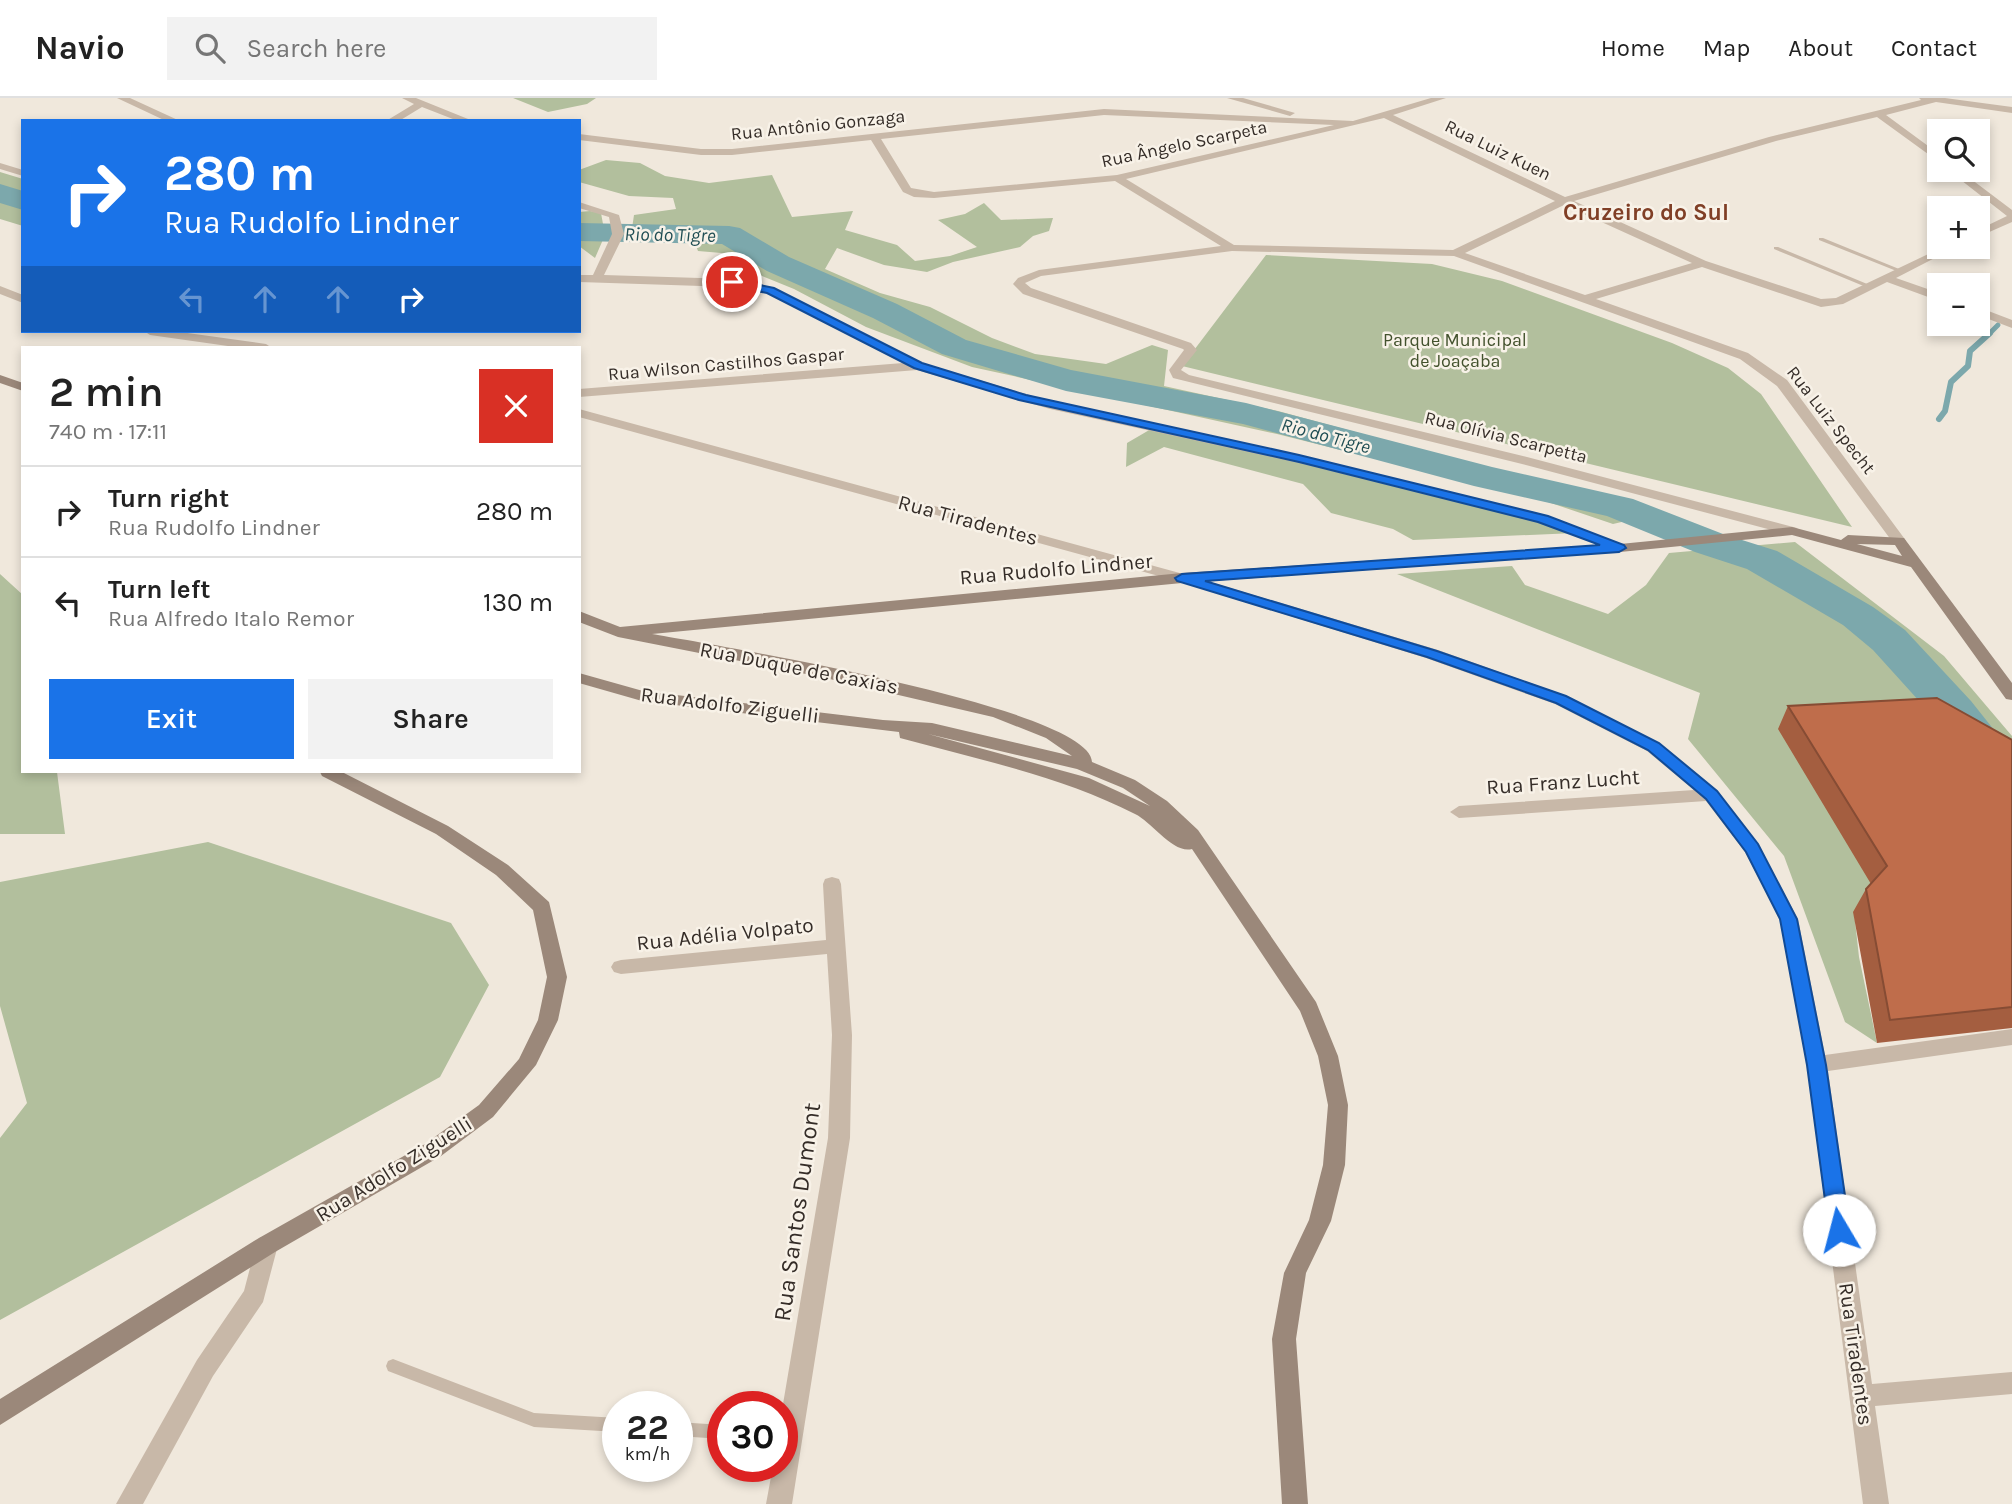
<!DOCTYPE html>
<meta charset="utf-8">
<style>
body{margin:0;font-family:Karla,sans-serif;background:#f2f2f2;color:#222;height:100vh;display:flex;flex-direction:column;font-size:26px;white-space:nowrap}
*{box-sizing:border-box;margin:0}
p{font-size:23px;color:#767676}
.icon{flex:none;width:38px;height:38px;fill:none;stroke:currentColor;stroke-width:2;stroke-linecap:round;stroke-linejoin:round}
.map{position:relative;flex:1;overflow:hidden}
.sheet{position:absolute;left:21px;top:248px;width:560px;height:427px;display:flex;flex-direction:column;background:#fff;border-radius:0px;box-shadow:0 4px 10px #0003}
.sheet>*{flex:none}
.banner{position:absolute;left:21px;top:21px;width:560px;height:214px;border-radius:0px;box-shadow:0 4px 10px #0003;background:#1a73e8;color:#fff;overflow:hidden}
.fabs{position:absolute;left:1927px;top:21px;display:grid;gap:14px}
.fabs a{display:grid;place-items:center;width:63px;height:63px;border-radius:0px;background:#fff;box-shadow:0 4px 10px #0003;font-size:35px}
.speed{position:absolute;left:602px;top:1293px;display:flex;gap:14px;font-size:35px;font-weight:700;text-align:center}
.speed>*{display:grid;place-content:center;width:91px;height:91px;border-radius:50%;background:#fff;box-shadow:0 4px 10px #0003;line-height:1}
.speed small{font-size:18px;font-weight:400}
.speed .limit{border:10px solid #d22;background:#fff;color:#111}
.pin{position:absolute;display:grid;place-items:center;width:60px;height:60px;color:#fff;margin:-30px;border:4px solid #fff;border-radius:50%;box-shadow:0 2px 7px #0007}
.me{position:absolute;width:77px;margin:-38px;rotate:352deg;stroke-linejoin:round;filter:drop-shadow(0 0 5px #0008)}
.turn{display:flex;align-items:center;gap:24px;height:147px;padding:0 28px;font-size:32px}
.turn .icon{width:91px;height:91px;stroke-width:2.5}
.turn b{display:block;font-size:49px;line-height:60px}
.lanes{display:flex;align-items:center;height:66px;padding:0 28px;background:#0003;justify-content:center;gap:35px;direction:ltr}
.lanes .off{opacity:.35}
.round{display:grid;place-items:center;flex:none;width:74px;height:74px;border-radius:0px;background:#f2f2f2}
.summary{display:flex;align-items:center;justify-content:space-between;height:119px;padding:0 28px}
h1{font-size:42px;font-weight:600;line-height:52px}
.button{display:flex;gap:14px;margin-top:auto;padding:14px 28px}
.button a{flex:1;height:80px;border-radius:0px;background:#1a73e8;color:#fff;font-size:28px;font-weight:600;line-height:80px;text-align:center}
.button a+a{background:#f2f2f2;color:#222}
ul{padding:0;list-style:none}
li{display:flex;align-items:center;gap:21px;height:91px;padding:0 28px;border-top:2px solid #e0e0e0}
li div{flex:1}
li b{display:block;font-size:26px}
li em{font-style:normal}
header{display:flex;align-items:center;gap:42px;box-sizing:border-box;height:98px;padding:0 35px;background:#fff;border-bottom:2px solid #e0e0e0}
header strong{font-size:33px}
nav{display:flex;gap:38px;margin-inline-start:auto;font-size:24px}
.search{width:490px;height:63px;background:#f2f2f2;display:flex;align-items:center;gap:18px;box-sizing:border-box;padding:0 24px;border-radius:0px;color:#767676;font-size:26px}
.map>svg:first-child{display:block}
</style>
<header>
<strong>Navio</strong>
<div class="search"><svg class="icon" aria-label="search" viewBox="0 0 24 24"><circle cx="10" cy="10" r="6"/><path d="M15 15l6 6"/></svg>Search here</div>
<nav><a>Home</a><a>Map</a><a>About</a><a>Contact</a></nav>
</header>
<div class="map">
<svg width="2012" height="1406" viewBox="0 0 2012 1406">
<rect width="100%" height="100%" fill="#f0e8dc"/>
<path fill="#b2bf9d" d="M513,0H596L587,6L548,14Z
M606,62L640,65L665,78L709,85L772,77L792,119L853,113L845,132L897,147L915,163L950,158L977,149L938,122L965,116L984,105L1001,122L1053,120L1049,133L1033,138L1020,149L953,164L927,174L884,167L837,150L825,171L880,195L930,209L992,240L1035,256L1106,266L1152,247L1168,252L1164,288L1278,313L1656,416L1613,426L1548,404L1277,336L972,269L866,229L794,191L747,172L745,157L698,153L693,140L631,137L634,117L676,111L673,100L629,98L579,84V72Z
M0,74L23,81V128L0,121Z
M590,113L601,115L605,137L595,160L579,148V114Z
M1266,157L1432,166L1502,183L1672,245L1728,270L1761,296L1852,429L1182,268Z
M1151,331L1337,371L1547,423L1575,435L1413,442L1393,431L1331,415L1303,386L1164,349L1126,369L1127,345Z
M1795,444L1944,558L2012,638V673L1875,792L1854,814L1859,859L1877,945L1845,924L1784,758L1688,641L1700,595L1397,476L1512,468L1525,487L1608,516L1646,487L1669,455Z
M0,476L23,497V674H57L65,736H0Z
M208,744L451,825L489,887L440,979L0,1222V1040L27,1005L0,908V784Z"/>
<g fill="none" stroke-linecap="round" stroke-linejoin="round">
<path stroke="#7ca8ac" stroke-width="5" d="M1988,237L1998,227"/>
<path stroke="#7ca8ac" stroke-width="6" d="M1939,321L1945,313L1951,284L1968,268L1970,253L1990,235"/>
<path fill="#7ca8ac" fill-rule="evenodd" d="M0,86L23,93V112L0,105Z
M579,125L729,128L740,130L789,159L897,206L966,242L1071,272L1246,305L1492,369L1633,401L1723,436L1777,453L1873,509L1905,532L1971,603L2006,647L2012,659L2006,669L1989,674L1972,669L1939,625L1873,552L1843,527L1747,471L1695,454L1607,418L1474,388L1243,326L1066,293L942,256L873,220L767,173L722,146L579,143Z"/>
<path fill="#c8b8a8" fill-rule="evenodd" d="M1819,140H1823L1904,173L1899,174L1819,142Z
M1774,149H1778L1872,188L1866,189L1774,151Z
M393,1261L534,1315L618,1320V1334L534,1329L388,1273L386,1268L388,1263Z
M677,1324L723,1327V1341L677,1338Z"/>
<path fill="#c8b8a8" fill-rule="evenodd" d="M117,0H130L180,23H166Z
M402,0H416L473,23H458L422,9L399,23H386L414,6Z
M1227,0H1243L1295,15L1290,18Z
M1431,0H1446L1393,17L1565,99L1769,39L1921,2L1919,0H1945L2012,9V15L1936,4L1886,17L1939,56V64L1877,19L1776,43L1574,103L1706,163L1821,201L1836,200L1943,149H1956L1896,180L1939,195V203L1887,184L1843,206L1821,209L1702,169L1596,201L1748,255L1787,282L1904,440L1906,443L1904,446H1894L1777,288L1740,261L1454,158L1232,153L1041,178L1025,185L1031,190L1191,245L1197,252L1181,272L1189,277L1527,359L1797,430L1799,433L1797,436H1787L1518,365L1173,280L1169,272L1184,252L1183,251L1023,196L1013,186L1018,180L1039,172L1221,148L1115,83L934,100L914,99L903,94L871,42L732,57H701L579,42V36L701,51H732L1104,11L1353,23ZM1104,17L1334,27L1117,77L934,94L911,90L881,41ZM1384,20L1555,103L1453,152L1234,147L1126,81ZM1564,107L1692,165L1585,197L1465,155Z
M0,65L23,72V78L0,71Z
M1948,72H1959L2012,112V124L1978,139V132L2007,118Z
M579,104L619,117L624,136L604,177L732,181L774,190L922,265L1053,304L1299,357L1548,418L1627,450L1625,453H1615L1538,424L1299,365L1050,311L917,272L579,299V291L903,265L767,195L732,189L579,184V177H593L612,136L609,119L579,110Z
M0,188L23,197V205L0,196Z
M1978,209L2012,222V230L1978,217Z
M144,233H173L266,246L272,250H242L150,237Z
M579,311L1187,477L1438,552L1567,598L1659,645L1717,693L1758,746L1798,821L1825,957L2012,931V947L1828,973L1872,1286L2012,1274V1296L1875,1308L1889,1406H1863L1807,966L1780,821L1745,754L1706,703L1459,720L1450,714L1459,708L1694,692L1647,653L1555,606L1426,560L1177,483L579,319Z
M832,779L839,781L841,786L852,937L850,1040L792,1406H766L773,1368H782V1312L828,1040L832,937L827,856L621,876L614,874L611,869L614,864L621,862L826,842L823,786L825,781Z
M267,1137L275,1140L278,1147L263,1204L213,1278L143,1406H116L197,1262L244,1193L256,1147L259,1140Z"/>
<path fill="#9b887a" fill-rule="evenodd" d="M0,277L23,285V293L0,285Z
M1792,429L1841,442L1848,437L1904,440L2012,585V602L2006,601L1911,469L1792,437L1620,454L1182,485L652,536C709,546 1091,609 1092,664L1135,682L1167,703L1198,732L1316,904L1338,958L1348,1007L1345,1067L1331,1123L1306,1175L1296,1241L1308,1406H1282L1272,1241L1284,1175L1309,1122L1323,1067L1328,1007L1318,958L1300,913L1192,751C1173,756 1152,724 1135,716C1061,678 980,662 900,640L899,634L642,603L579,585V575L643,593L883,622L932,625L1072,658L1046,640L993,619L821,579L618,539L579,524V513L620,529L1182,475L1620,446ZM1857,446L1895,447L1902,458ZM928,636L1077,671L1123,690L1150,708L1089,680Z
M320,674H342L448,728L508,767L549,804L567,879L558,922L536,967L493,1019L441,1058L275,1154L0,1327V1301L259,1140L425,1046L479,1007L519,961L538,922L547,879L533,812L496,777L436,736L322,678Z"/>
</g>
<path fill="#a45e40" d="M1788,608L2012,642V930L1877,945L1853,814L1866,791L1871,786L1778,631Z"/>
<path fill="#bf6d4b" stroke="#864c34" stroke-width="2" d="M1937,600L2012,642V909L1890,922L1866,791L1887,768L1788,608Z"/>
<path fill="#1a73e8" stroke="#114b97" stroke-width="2" d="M732,181L774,190L922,265L1026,297L1299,357L1548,418L1624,447L1626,450L1619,454L1205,483L1437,553L1566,598L1659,645L1717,693L1758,746L1797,821L1826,967L1850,1132L1847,1138L1839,1141L1832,1138L1829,1132L1807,967L1780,821L1746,754L1706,701L1648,652L1556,605L1427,559L1177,483L1175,480L1182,476L1600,447L1538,424L1299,364L1019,302L914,270L767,195L728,187V182Z"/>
<g text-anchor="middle" stroke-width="5" stroke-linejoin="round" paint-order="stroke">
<g font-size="18" fill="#352d28" stroke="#f8f2e8">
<text transform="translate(818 27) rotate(-6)" y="6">Rua Antônio Gonzaga</text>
<text transform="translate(1184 46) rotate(-12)" y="6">Rua Ângelo Scarpeta</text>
<text transform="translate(1498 52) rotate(26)" y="6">Rua Luiz Kuen</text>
<text transform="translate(726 266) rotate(-5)" y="6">Rua Wilson Castilhos Gaspar</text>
<text transform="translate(1831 322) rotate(52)" y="6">Rua Luiz Specht</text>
<text transform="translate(1506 339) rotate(14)" y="6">Rua Olívia Scarpetta</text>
</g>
<g font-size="18" fill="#43522d" stroke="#f8f2e8">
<text x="1455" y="248">Parque Municipal<tspan x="1455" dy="21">de Joaçaba</tspan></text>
</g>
<g font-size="19" font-style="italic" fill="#204e54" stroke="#f8f2e8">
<text transform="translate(670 136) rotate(1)" y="7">Rio do Tigre</text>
<text transform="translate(1326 337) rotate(15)" y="7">Rio do Tigre</text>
</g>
<g font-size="21" fill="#352d28" stroke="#f8f2e8">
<text transform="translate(968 422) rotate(15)" y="7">Rua Tiradentes</text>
<text transform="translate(1056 471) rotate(-5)" y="7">Rua Rudolfo Lindner</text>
<text transform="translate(799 570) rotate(11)" y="7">Rua Duque de Caxias</text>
<text transform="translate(730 607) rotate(7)" y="7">Rua Adolfo Ziguelli</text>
<text transform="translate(1563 684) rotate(-4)" y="7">Rua Franz Lucht</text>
<text transform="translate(725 836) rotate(-6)" y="7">Rua Adélia Volpato</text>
<text transform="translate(394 1071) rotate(-32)" y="7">Rua Adolfo Ziguelli</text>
<text transform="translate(1856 1256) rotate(82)" y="7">Rua Tiradentes</text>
</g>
<g font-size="23" font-weight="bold" fill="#803f26" stroke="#f8f2e8">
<text x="1646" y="122">Cruzeiro do Sul</text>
</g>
<g font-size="24" fill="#352d28" stroke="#f8f2e8">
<text transform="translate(797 1114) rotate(-82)" y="8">Rua Santos Dumont</text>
</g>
</g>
</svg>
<div class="fabs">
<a><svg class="icon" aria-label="search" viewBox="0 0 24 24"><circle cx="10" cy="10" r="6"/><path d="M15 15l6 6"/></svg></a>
<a>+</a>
<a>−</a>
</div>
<div class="speed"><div>22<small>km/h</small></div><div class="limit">30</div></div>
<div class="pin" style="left:732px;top:184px;background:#d93025"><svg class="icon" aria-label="arrive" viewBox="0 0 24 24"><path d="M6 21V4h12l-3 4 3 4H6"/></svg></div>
<svg class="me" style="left:1839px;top:1132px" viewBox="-20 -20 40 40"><circle r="19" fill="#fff"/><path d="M0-13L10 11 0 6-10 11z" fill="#1a73e8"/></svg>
<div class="banner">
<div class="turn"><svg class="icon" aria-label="right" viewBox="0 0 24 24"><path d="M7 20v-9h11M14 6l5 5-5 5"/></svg><div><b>280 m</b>Rua Rudolfo Lindner</div></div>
<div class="lanes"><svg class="icon off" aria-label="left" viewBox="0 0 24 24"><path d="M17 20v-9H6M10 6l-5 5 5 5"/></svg><svg class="icon off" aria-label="ahead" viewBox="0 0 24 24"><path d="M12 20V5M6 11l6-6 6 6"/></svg><svg class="icon off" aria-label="ahead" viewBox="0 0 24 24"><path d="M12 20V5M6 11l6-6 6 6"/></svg><svg class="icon" aria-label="right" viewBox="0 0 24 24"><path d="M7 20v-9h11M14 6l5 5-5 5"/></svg></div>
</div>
<section class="sheet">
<div class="summary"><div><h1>2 min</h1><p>740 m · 17:11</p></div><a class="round" style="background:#d93025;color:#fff"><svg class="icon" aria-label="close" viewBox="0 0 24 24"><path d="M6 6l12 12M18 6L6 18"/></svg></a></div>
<ul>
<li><svg class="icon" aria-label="right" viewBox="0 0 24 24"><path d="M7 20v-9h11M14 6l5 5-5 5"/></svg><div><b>Turn right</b><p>Rua Rudolfo Lindner</p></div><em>280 m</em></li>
<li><svg class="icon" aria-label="left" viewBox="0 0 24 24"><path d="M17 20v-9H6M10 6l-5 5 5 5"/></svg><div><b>Turn left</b><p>Rua Alfredo Italo Remor</p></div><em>130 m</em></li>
</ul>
<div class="button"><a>Exit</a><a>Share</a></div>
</section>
</div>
